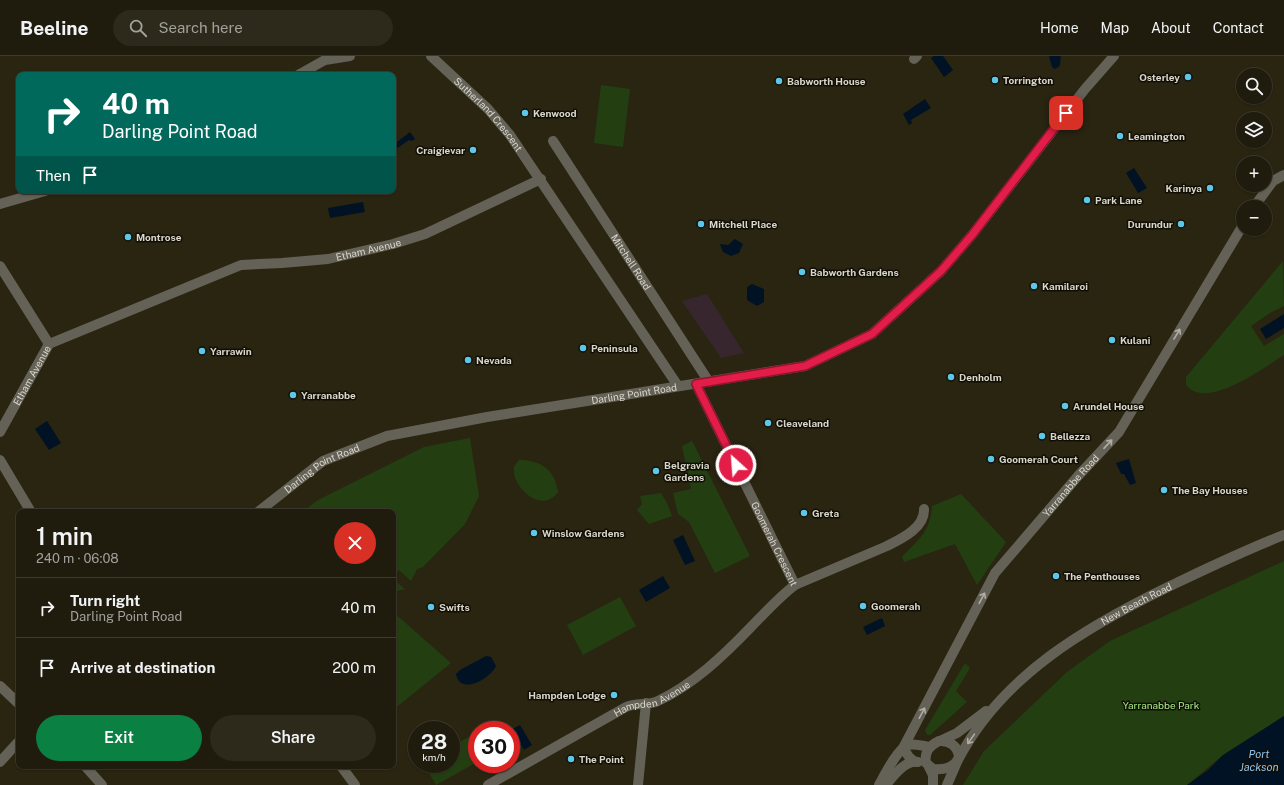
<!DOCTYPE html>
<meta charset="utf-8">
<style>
body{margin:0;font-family:"Public Sans",sans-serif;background:#2d291b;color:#f1f3f6;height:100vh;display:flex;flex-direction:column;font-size:15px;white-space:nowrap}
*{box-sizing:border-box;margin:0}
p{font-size:13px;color:#a2a19d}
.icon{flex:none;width:22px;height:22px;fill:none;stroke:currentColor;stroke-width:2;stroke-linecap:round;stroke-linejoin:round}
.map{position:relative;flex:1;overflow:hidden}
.drawer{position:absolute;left:16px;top:453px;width:380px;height:260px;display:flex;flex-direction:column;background:#201c0d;border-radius:8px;box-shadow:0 1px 3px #0004,0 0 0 1px #3d3a2e}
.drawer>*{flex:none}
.top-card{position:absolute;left:16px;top:16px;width:380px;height:122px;border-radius:8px;box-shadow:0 1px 3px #0004,0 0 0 1px #3d3a2e;background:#00695c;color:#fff;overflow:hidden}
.buttons{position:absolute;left:1236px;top:12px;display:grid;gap:8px}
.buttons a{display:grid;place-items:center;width:36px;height:36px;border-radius:50%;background:#201c0d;box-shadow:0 1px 3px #0004,0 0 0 1px #3d3a2e;font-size:20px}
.speed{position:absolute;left:408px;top:665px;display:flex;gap:8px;font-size:20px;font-weight:700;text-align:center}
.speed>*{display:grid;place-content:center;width:52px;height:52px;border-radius:50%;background:#201c0d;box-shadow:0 1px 3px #0004,0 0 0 1px #3d3a2e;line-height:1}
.speed small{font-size:10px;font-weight:400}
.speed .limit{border:6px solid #d22;background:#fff;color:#111}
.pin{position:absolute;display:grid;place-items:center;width:34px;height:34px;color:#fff;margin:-17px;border-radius:8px;box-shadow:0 2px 6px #0006}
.me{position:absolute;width:44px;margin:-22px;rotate:334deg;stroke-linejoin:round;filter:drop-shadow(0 0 3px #0008)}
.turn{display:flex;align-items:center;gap:14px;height:84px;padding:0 20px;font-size:18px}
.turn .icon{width:52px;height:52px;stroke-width:2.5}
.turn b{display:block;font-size:28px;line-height:34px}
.then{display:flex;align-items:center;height:38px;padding:0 20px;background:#0003;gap:8px;font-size:15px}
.round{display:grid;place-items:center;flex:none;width:42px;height:42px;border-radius:21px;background:#2d291b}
.head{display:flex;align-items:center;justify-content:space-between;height:68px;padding:0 20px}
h1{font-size:24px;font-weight:600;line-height:30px}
.action{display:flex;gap:8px;margin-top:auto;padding:8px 20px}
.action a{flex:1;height:46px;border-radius:24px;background:#0b8043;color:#fff;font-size:16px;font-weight:600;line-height:46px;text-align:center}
.action a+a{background:#2d291b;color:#f1f3f6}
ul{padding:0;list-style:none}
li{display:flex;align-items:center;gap:12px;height:60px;padding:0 20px;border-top:1px solid #3d3a2e}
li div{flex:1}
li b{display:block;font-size:15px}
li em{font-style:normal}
header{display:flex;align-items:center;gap:24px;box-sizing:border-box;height:56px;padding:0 20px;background:#201c0d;border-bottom:1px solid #3d3a2e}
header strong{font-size:19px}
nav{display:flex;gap:22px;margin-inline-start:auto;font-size:14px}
.search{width:280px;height:36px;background:#2d291b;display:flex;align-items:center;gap:10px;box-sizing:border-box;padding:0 14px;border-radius:22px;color:#a2a19d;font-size:15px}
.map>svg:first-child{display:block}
</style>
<header>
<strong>Beeline</strong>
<div class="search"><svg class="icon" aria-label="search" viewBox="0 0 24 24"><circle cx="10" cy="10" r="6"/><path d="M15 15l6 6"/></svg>Search here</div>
<nav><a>Home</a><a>Map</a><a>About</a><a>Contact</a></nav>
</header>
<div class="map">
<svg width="1284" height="729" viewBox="0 0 1284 729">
<rect width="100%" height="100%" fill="#2a2511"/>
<path fill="#38262f" d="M707,238L744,297L721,302L682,245Z"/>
<path fill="#233f12" d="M601,29L630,33L623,91L594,87Z
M1283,205L1284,250L1270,257L1251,270L1264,290L1284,278V299C1263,312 1207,355 1186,329V321Z
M470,382L479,440L465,468L423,511L417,513L411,525L399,514L393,522V456H302L318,444L424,391Z
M692,385L750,500L715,517L689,466L678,458L673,437L691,433L682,390Z
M519,404C541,404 555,414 558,436C541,460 511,429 514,412C514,409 517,407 519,404Z
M661,437L667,447L672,460L649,468L637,454L642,448L640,440Z
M961,438L1006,486L977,529L955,488L904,506L902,501C919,483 930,476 932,450Z
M1284,505V660L1223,699L1187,729H963L984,695L1067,616L1110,585Z
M393,523L405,533L397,535L393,540Z
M620,541L636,570L583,599L567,569Z
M393,556L451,607L393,654Z
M965,607L970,612L956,635L967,646L930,679H927L925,674Z
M472,679L477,687V706L436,729L424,708H451V691Z"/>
<path fill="#001223" d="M934,0H943L953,14L944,21L931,2Z
M1049,0H1061C1059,6 1063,9 1055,13L1052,11Z
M925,43L931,52L911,64L912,67L909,69L903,58Z
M410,76L415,83L412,85L409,84L393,95V89Z
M1134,112L1147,132L1138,137L1126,117Z
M363,146L365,156L330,162L328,152Z
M735,183L743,188L739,197L731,200L723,196L720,188L728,189Z
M752,228L764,233V246L757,250L747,244V231Z
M1284,258V272L1266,283L1260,273Z
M47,365L61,387L49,394L35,373Z
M1129,403L1136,427L1130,429L1124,418H1121L1116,407Z
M683,479L695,505L685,509L673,484Z
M663,520L670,532L646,546L639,534Z
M882,562L885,570L867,579L863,571Z
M486,600L491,601L496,610C490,623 460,640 456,618L460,614Z
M1284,660V729H1187L1208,714L1223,699Z
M520,669L532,689L524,694L512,673Z"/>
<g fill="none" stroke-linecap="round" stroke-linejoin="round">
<g stroke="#646157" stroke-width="10">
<path id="s1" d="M431,0L488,53L510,79L678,330"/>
<path d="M914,3L917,0"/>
<path d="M298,19L325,4L350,0"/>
<path id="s2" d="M553,85L709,326"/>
<path d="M0,148L45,135"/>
<path d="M1254,151L1273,125L1284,119"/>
<path d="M0,210L49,288"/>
<path id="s3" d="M696,328L795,529L887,490C901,483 925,472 924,453"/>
<path id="s4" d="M0,376L49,288L241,209L282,207L328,203L393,188L425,178L541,123"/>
<path d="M0,404L31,456"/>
<path id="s5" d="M258,456L323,405L387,380L487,361L805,310L872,278L941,215L972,179L1085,33L1114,0"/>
<path d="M0,630L19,648"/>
<path d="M939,685C949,684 958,690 959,701C955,712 943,714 933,713L926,707C924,696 929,690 939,685Z"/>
<path d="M940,685L957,677L986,655"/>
<path id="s6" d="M958,704C1002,619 1088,570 1170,530C1208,512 1245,494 1284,479"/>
<path d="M0,706L19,685"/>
<path id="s7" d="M915,706L909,701L903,692L995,517L1078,420L1119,376L1243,169"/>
<path d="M85,710L102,729"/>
<path d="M341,710L355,729"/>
<path d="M929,711L933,719V729"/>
<path id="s8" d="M488,729L626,651C637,646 648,650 658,645C694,628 724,599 751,571C765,557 779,541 795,529"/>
<path d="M638,729L646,647"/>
<path d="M879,729C884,720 898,692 908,689C914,687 923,690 930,691"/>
<path d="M886,729C893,720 905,704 918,706"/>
<path d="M947,729L957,706"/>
</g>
</g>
<defs><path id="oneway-shaft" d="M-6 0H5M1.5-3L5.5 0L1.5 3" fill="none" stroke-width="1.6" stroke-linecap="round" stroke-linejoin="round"/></defs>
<g stroke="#b0ada2">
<use href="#oneway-shaft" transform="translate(1177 278) rotate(-59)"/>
<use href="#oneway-shaft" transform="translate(1108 388) rotate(-47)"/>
<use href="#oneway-shaft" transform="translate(982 542) rotate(-62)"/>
<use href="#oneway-shaft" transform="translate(922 657) rotate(-62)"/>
<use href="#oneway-shaft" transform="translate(971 683) rotate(125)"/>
</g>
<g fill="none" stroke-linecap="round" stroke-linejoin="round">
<defs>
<path id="route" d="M736,409L696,328L805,310L872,278L941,215L972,179L1066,57"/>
</defs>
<use href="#route" stroke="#92132f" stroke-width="10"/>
<use href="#route" stroke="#e11d48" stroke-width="7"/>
</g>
<g fill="#5cc7e7" stroke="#110e06" stroke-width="1.5">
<circle cx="1188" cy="21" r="4"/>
<circle cx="995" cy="24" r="4"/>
<circle cx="779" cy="25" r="4"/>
<circle cx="525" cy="57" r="4"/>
<circle cx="1120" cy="80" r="4"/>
<circle cx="473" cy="94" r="4"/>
<circle cx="1210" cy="132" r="4"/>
<circle cx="1087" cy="144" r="4"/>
<circle cx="701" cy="168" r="4"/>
<circle cx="1181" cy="168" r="4"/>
<circle cx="128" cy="181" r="4"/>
<circle cx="802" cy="216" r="4"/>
<circle cx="1034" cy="230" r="4"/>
<circle cx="1112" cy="284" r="4"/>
<circle cx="583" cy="292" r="4"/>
<circle cx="202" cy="295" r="4"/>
<circle cx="468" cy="304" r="4"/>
<circle cx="951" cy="321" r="4"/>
<circle cx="293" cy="339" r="4"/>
<circle cx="1065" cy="350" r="4"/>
<circle cx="768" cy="367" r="4"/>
<circle cx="1042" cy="380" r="4"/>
<circle cx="991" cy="403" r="4"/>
<circle cx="656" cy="415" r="4"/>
<circle cx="1164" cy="434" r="4"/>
<circle cx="804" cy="457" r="4"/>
<circle cx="534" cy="477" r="4"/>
<circle cx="1056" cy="520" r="4"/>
<circle cx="863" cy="550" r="4"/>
<circle cx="431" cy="551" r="4"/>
<circle cx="614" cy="639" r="4"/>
<circle cx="571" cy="703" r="4"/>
</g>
<g text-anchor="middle" stroke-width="3" stroke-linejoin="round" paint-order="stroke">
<g font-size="10" font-weight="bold" fill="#d9d6ca" stroke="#110e06" text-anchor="start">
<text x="1180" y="25" text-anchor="end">Osterley</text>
<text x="1003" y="28">Torrington</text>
<text x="787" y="29">Babworth House</text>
<text x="533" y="61">Kenwood</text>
<text x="1128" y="84">Leamington</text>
<text x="465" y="98" text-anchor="end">Craigievar</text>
<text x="1202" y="136" text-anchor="end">Karinya</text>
<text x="1095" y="148">Park Lane</text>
<text x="709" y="172">Mitchell Place</text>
<text x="1173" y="172" text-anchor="end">Durundur</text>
<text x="136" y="185">Montrose</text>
<text x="810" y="220">Babworth Gardens</text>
<text x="1042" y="234">Kamilaroi</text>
<text x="1120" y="288">Kulani</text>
<text x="591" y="296">Peninsula</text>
<text x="210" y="299">Yarrawin</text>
<text x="476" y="308">Nevada</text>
<text x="959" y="325">Denholm</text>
<text x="301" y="343">Yarranabbe</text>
<text x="1073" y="354">Arundel House</text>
<text x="776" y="371">Cleaveland</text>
<text x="1050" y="384">Bellezza</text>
<text x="999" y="407">Goomerah Court</text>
<text x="664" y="413">Belgravia<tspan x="664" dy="12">Gardens</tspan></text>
<text x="1172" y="438">The Bay Houses</text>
<text x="812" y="461">Greta</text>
<text x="542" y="481">Winslow Gardens</text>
<text x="1064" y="524">The Penthouses</text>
<text x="871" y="554">Goomerah</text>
<text x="439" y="555">Swifts</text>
<text x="606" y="643" text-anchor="end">Hampden Lodge</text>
<text x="579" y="707">The Point</text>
</g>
<g font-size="10" fill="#d9d6ca" stroke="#110e06">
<text dy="4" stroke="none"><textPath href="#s1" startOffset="82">Sutherland Crescent</textPath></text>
<text dy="4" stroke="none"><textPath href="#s4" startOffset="437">Etham Avenue</textPath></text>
<text dy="4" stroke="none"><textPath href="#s2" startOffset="144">Mitchell Road</textPath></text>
<text dy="4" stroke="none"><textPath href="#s4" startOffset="65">Etham Avenue</textPath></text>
<text dy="4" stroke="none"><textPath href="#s5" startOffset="402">Darling Point Road</textPath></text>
<text dy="4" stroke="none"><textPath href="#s5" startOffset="78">Darling Point Road</textPath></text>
<text dy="4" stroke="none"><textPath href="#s7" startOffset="332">Yarranabbe Road</textPath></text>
<text dy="4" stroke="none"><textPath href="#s3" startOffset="178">Goomerah Crescent</textPath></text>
<text dy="4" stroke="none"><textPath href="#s6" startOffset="241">New Beach Road</textPath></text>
<text dy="4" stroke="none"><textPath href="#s8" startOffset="186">Hampden Avenue</textPath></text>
</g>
<g font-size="10" fill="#a9ea86" stroke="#110e06">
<text x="1161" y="653">Yarranabbe Park</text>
</g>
<g font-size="11" font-style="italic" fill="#8dc5f3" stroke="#110e06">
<text x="1259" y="702">Port<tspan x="1259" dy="13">Jackson</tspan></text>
</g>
</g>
</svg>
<div class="buttons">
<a><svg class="icon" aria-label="search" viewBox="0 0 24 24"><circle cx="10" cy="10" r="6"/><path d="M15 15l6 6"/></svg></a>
<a><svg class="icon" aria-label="layers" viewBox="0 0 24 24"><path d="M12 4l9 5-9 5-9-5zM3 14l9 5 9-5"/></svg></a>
<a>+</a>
<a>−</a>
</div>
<div class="speed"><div>28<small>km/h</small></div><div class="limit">30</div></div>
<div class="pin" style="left:1066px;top:57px;background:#d93025"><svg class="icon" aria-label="arrive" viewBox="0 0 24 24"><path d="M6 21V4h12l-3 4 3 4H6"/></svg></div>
<svg class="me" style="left:736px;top:409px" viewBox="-20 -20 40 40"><circle r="17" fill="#e11d48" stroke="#fff" stroke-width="3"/><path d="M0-11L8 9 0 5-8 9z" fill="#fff"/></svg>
<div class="top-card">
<div class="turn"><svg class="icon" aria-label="right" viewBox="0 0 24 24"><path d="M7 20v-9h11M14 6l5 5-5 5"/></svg><div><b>40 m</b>Darling Point Road</div></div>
<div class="then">Then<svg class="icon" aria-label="arrive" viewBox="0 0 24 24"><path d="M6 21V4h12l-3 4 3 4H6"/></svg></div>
</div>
<section class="drawer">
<div class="head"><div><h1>1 min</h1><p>240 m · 06:08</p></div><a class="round" style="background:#d93025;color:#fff"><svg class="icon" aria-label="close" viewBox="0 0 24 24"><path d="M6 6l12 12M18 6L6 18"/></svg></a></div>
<ul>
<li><svg class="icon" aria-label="right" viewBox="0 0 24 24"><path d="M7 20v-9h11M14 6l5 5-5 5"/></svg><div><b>Turn right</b><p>Darling Point Road</p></div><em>40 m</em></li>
<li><svg class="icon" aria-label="arrive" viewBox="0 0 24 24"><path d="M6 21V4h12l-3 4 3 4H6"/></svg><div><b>Arrive at destination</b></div><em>200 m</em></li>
</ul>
<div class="action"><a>Exit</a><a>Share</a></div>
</section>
</div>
